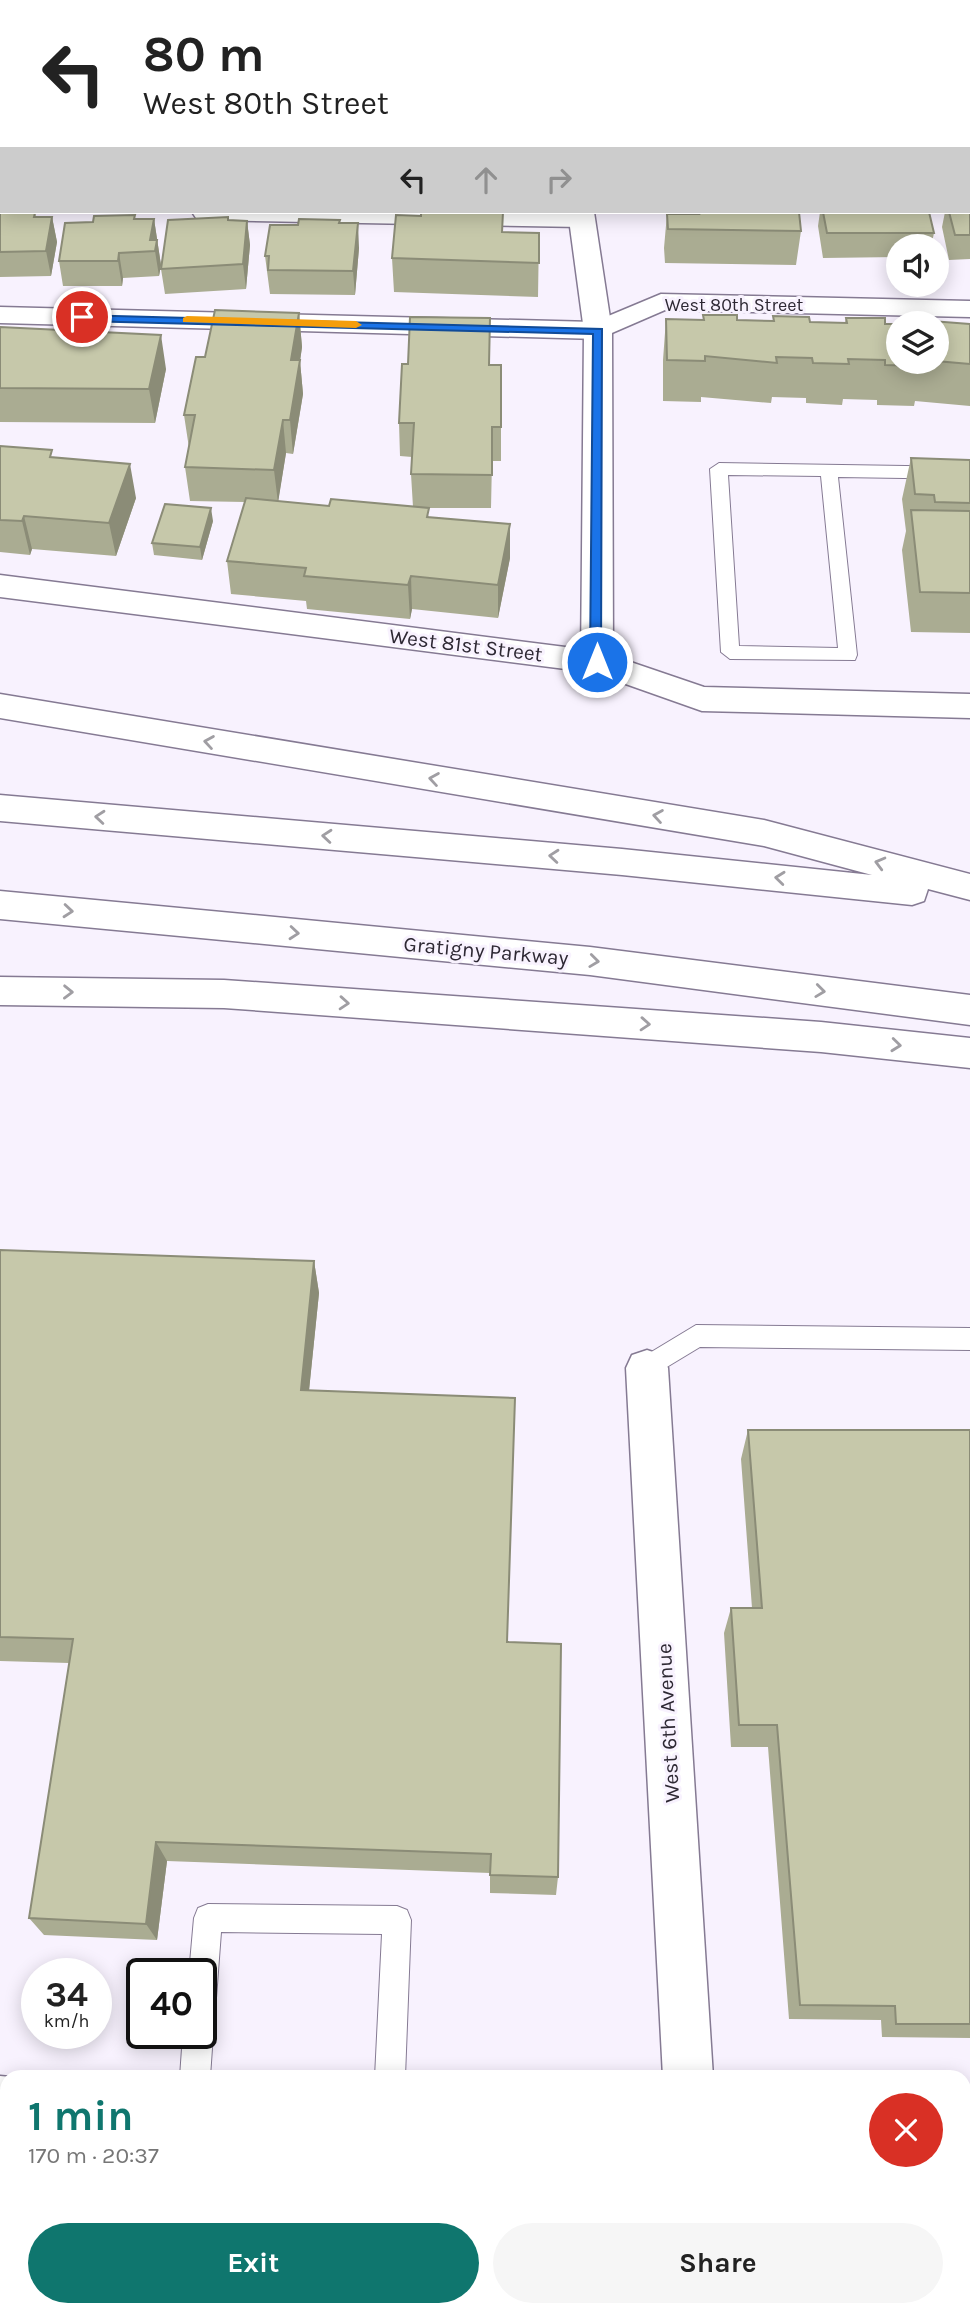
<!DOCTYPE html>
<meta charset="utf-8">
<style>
body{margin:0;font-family:Karla,sans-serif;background:#f6f6f6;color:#222;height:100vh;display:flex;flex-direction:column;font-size:26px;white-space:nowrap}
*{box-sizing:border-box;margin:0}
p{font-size:23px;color:#767676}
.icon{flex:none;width:38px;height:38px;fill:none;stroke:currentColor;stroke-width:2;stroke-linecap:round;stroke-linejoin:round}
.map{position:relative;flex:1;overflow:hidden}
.side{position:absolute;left:0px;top:2070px;width:971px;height:247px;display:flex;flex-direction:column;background:#fff;border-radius:21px 21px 0 0;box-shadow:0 4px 18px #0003}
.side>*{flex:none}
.guide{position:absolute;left:0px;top:0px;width:971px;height:214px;box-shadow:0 4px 18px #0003;background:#fff;color:#222;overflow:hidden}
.fabs{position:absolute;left:886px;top:234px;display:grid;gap:14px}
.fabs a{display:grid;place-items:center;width:63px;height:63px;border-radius:50%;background:#fff;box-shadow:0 4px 18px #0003;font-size:35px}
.speed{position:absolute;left:21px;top:1958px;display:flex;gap:14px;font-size:35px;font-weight:700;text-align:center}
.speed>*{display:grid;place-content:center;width:91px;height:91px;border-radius:50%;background:#fff;box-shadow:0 4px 18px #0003;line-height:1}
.speed small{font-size:18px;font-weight:400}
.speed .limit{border:4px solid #111;border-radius:10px;background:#fff;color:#111}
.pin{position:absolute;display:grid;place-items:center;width:60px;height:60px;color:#fff;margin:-30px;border:4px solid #fff;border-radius:50%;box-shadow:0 2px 7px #0007}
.me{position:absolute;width:77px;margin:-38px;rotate:0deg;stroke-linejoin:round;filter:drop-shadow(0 0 5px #0008)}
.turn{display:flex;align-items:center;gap:24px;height:147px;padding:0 28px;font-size:32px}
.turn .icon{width:91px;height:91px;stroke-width:2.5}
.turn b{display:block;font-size:49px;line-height:60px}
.lanes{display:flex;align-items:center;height:66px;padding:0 28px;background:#0003;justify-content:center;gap:35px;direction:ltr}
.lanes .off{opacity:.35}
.round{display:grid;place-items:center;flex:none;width:74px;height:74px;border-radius:37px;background:#f6f6f6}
.overview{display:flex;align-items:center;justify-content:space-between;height:119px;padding:0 28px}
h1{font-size:42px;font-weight:700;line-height:52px;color:#0f766e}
.cta{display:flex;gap:14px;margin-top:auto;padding:14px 28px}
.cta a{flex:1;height:80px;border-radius:42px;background:#0f766e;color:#fff;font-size:28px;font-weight:700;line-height:80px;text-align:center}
.cta a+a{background:#f6f6f6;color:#222}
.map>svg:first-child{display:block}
</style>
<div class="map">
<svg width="970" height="2316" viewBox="0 0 970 2316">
<rect width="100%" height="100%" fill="#f8f2fe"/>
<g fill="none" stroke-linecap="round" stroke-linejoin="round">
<defs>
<path id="lane" d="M719,463L970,467V479L838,477L857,655L855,660L730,659L721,652L710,469ZM728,475L821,476L838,648L739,646Z
M696,1325L970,1328V1350L700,1347L647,1379L638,1376L635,1368L638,1360Z
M208,1904L397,1906L407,1910L411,1920L405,2077H375L382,1934L221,1932L216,1998L211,2008L201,2012V1974H189L194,1918L198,1908Z
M201,2021L208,2024L213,2034L210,2077H180L183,2034H201Z"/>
<path id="street" d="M0,51H2V65H0Z
M0,200L2,212L11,214L0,216Z
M192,212H584L594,219L590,225L581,227L205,220L196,218Z
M661,294L970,301V317L665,310L598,339L0,323V307L594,322Z
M0,575L597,651L608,654L613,662L608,670L597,673L0,597Z
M647,1350L662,1355L668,1368L713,2077H663L626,1368L632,1355Z
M0,2076L11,2077H7V2126H0Z
M964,2206H970V2258H964Z
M675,2310H729L730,2316H676Z"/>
<path id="secondary" d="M556,0H580V2H556Z
M568,212H594L612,331L613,656L704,687L970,694V718L702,711L586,670L581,662L584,331Z"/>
<path id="highway" d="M0,694L764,820L970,874V900L928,889L924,901L912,905L622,875L0,821V795L622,849L872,875L764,846L0,718Z
M0,891L590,947L970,995V1025L590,975L0,919Z
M0,977L224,980L821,1022L970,1038V1068L821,1052L224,1008L0,1005Z"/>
</defs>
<use href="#lane" stroke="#857a93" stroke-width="2"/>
<use href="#street" stroke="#857a93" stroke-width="3"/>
<use href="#secondary" stroke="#857a93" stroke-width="3"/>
<use href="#highway" stroke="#857a93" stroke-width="3"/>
<use href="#lane" fill="#fff" fill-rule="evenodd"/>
<use href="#street" fill="#fff" fill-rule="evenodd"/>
<use href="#secondary" fill="#fff" fill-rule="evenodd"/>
<use href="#highway" fill="#fff" fill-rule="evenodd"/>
</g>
<path fill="#aaac92" d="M0,0H184V2H2V41H0Z
M198,0H379V2H198Z
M655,0H799L798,2H655Z
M2,120V177H0V126Z
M970,183V259L949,260L942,227L945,212H970Z
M693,212H799L801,231L796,265L665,263L664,248L667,214H693Z
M820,212H929L934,233L931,247H898V257L823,258L818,226Z
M0,213H35L36,217H52L57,242L51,276L0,277Z
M136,219H154L161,265L159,276L123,278L122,286H63L59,261L93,222Z
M340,220V223L359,248L355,295L270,294L265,256L298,225Z
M247,221L250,245L246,289L165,294L161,269Z
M539,233L538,297L394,292L392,258Z
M299,313L302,347L300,361L303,394L293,454L286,453L278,501L329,506L413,507L411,474L412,457L400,456L399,423L490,365H501V461H492L491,508H424L429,517L510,558L498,618L412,609L410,619L307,609L306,601L231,594L227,561L245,502L190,501L185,467L189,448L184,415L205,357Z
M703,315L737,320L773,321V316L810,322L845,323L846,318L885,324L898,362H936V324H918V320L970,324V406L915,401L914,406L877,405V400L843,399L842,405L806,403V398L772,397L771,403L701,397V402L663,401V360L666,319L703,320Z
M0,327L166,369L155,423L0,422Z
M0,446L53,457L136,498L116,556L32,549L30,555L0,552Z
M911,458L970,460V633L911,632L902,550L906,531L902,499Z
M213,521L202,560L154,555L152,543Z
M0,1250L314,1261L319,1293L309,1390L507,1642L558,1877L556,1895L490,1893V1873L167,1861L157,1940L44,1935L29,1918L69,1663L0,1661Z
M748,1430H970V2038L882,2037L881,2020L789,2019L768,1747H731L724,1633L731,1608H752L741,1459Z"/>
<path fill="#8b8c77" d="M2,75V116L1,119L0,80Z
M52,217L57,242L51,276L46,251Z
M154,219L161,265L159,276L155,251L150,240Z
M247,221L250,245L246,289L243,264Z
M358,223L359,248L355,295L353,271Z
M119,253L123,278L122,286L118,261Z
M299,313L302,347L300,361L303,394L293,454L290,420L291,360Z
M161,335L166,369L155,423L149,389Z
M283,420L286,453L278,503L274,470Z
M130,464L136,498L116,556L109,523Z
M211,508L213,521L202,560L200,547Z
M24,516L32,549L30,555L22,521Z
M510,524V558L498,618V585Z
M411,576L412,609L410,619L408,585Z
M314,1261L319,1293L306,1420L301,1390Z
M156,1842L167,1861L157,1940L146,1924Z"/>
<path fill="#c6c8aa" stroke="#8b8c77" stroke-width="2" d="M0,0H11V2H2V16H0Z
M14,0H97V2H14Z
M108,0H179V2H107Z
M198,0H269V2H198Z
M308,0H379V2H308Z
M425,0H496V2H425Z
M673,0H792V2H673Z
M0,65H2V75L0,80Z
M2,120V153H0V126Z
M970,188V235H955L949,212H970Z
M421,212H503L502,232L539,233V263L392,258L396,215L421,216Z
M698,212H799L801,231L668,229L667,214H699Z
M823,212H929L934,233H827Z
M0,213H35L34,217H52L46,251L0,252Z
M135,215L134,219H154L150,240H157L155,251L119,253L118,261H59L65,223L93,222L94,216Z
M228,217V220L247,221L243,264L161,269L168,220Z
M299,219L340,220L339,223H358L353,271L268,270L269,256H265L270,225H298Z
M215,310L299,313L291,360H300L290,420H283L274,470L185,467L195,415H184L196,357H205Z
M703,315H737V320L774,321L773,316L809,317L810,322L847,323L846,318H885V324H898V362H922V366L885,365V360L848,359L849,364L813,363L812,358L776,357L777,363L705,356V361L667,360L666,319L704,320Z
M410,317L490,318L489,365H501V427H492V475L411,474L414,423H399L402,364H408Z
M918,320L970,324V364L936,361V324H919Z
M0,327L161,335L149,389L0,388Z
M0,446L52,450L50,457L130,464L109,523L24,516L22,521L0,520Z
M911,458L970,460V503L935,502L934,495L915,494Z
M246,498L329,506L331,499L429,508L427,517L510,524L498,585L411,576L408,585L304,576L306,568L227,561Z
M165,504L211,508L200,547L152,543Z
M911,510L970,511V593L920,592Z
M0,1250L314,1261L301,1390L515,1398L507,1642L561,1644L558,1877L490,1875L491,1854L156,1842L146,1924L29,1918L73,1639L0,1637Z
M748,1430H970V2024H896L895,2006L800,2005L777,1725H739L731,1608H762Z"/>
<defs><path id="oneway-chevron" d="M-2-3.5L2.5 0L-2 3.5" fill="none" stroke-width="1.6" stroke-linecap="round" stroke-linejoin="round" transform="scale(1.75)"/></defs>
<g stroke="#a09ea3">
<use href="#oneway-chevron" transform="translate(209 742) rotate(-171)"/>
<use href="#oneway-chevron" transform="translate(434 779) rotate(-171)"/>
<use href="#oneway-chevron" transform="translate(658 816) rotate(-171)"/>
<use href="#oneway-chevron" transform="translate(100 817) rotate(-175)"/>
<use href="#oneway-chevron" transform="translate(327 836) rotate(-175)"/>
<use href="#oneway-chevron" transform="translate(554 856) rotate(-175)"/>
<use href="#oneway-chevron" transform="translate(880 863) rotate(-165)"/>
<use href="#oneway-chevron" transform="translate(780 878) rotate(-174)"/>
<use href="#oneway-chevron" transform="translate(68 911) rotate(5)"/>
<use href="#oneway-chevron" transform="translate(294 933) rotate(5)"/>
<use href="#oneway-chevron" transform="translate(594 961) rotate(7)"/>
<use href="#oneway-chevron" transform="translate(820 991) rotate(7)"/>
<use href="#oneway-chevron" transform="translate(68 992) rotate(1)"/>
<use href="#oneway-chevron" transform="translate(344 1003) rotate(4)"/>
<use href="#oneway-chevron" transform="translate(645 1024) rotate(4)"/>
<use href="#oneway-chevron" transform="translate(896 1045) rotate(6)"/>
</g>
<path fill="#1a73e8" stroke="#114b97" stroke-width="2" d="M77,315L602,329L601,665H592L590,662L593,334L82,321L76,317Z"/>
<path fill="#f59e0b" d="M187,316L356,321L362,325L356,328L183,322V318Z"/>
<g text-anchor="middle" stroke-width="6" stroke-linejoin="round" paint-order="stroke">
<g font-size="18" fill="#2d2833" stroke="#f8f2fe">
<text x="734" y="311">West 80th Street</text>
</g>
<g font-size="21" fill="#2d2833" stroke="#f8f2fe">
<text transform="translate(466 645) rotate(7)" y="7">West 81st Street</text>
<text transform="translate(486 951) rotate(5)" y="7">Gratigny Parkway</text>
<text transform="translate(668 1723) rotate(-93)" y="7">West 6th Avenue</text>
</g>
</g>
</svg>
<div class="fabs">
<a><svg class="icon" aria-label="sound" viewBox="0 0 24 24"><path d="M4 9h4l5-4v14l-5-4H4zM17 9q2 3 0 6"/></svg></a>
<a><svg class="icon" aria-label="layers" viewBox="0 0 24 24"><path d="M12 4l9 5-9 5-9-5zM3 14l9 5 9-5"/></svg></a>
</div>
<div class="speed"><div>34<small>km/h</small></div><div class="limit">40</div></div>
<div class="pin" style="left:82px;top:317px;background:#d93025"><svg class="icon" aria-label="arrive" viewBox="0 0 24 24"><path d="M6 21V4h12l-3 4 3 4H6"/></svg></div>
<svg class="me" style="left:597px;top:662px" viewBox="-20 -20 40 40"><circle r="17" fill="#1a73e8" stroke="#fff" stroke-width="3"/><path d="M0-11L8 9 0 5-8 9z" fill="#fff"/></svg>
<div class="guide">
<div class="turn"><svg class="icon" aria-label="left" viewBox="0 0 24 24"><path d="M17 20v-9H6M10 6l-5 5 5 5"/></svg><div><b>80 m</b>West 80th Street</div></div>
<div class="lanes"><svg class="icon" aria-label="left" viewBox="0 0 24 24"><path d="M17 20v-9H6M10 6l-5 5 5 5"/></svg><svg class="icon off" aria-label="ahead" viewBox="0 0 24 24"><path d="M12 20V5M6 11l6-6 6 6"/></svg><svg class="icon off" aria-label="right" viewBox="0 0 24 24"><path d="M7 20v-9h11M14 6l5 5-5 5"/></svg></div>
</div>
<section class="side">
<div class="overview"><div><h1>1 min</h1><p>170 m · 20:37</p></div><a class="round" style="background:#d93025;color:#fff"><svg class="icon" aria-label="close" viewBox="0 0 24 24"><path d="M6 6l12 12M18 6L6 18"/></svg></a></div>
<div class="cta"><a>Exit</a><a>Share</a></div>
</section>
</div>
